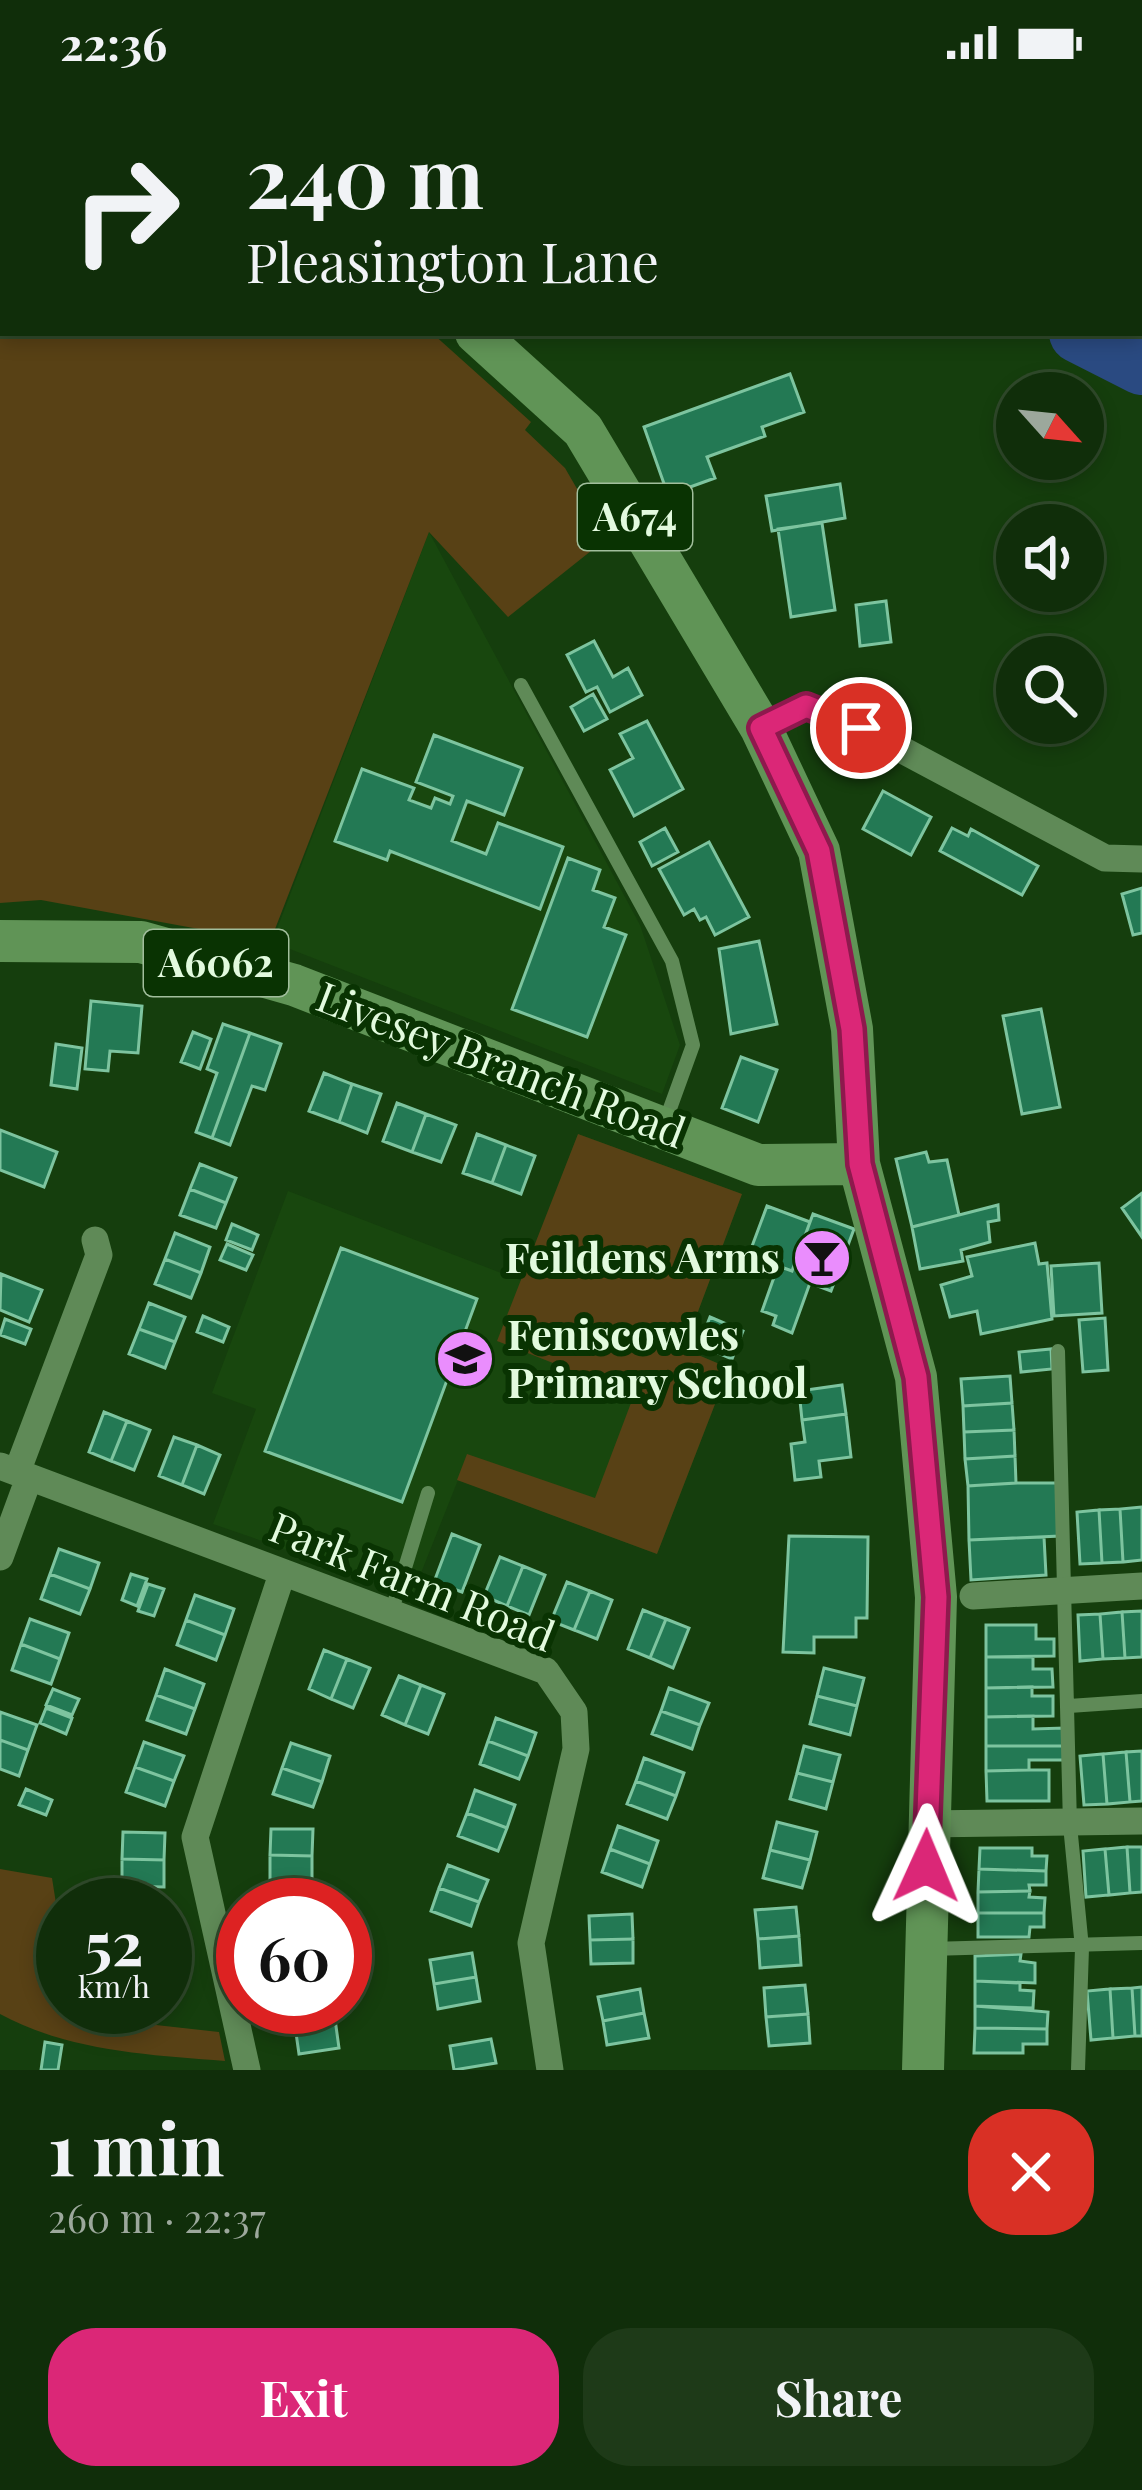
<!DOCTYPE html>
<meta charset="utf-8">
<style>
body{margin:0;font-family:"Playfair Display",serif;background:#1e3a18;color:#f1f3f6;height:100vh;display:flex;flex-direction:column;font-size:45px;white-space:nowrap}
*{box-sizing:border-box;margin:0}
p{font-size:39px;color:#9ca89c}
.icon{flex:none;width:66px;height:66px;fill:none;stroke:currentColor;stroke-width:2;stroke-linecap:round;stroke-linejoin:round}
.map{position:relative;height:1986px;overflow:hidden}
.side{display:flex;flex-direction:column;background:#102e0a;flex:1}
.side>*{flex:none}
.top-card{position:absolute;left:0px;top:0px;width:1143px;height:252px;box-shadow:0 6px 18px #0003,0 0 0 3px #304a2b;background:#102e0a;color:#f1f3f6;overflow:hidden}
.needle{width:78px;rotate:117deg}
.buttons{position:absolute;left:996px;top:288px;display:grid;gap:24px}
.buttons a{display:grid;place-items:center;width:108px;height:108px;border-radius:50%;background:#102e0a;box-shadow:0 6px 18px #0003,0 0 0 3px #304a2b;font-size:60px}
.speed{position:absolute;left:36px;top:1794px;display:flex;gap:24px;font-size:60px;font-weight:700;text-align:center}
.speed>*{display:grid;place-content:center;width:156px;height:156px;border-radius:50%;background:#102e0a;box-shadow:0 6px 18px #0003,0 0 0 3px #304a2b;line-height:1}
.speed small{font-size:30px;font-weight:400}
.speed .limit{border:18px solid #d22;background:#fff;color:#111}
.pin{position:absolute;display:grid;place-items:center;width:102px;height:102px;color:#fff;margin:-51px;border:6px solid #fff;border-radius:50%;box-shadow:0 3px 12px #0007}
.me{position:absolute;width:132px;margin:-66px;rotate:1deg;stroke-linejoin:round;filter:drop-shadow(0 0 9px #0008)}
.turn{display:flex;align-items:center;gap:42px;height:252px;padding:0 48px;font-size:54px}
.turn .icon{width:156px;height:156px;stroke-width:2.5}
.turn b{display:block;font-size:84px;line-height:102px}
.round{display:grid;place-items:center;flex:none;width:126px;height:126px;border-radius:48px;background:#1e3a18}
.overview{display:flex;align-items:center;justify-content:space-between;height:204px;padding:0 48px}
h1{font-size:72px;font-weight:700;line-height:90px}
.action{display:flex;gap:24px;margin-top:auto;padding:24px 48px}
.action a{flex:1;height:138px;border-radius:48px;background:#db2777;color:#fff;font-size:48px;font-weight:700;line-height:138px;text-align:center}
.action a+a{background:#1e3a18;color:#f1f3f6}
.status{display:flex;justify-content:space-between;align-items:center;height:84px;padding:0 60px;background:#102e0a;direction:ltr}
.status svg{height:33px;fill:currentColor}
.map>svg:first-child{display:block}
</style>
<div class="status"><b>22:36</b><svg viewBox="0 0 49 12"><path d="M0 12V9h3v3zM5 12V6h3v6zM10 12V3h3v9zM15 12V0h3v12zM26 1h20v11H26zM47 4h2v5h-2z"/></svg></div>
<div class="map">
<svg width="1142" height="1986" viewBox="0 0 1142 1986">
<rect width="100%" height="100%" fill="#153e0d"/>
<path fill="#18470e" d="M429,448L640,841L680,961L662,1010L272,858Z
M578,1050L742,1110L684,1265L729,1284L657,1470L458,1396L413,1509L213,1440L256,1325L212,1309L288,1107L522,1197Z"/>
<path fill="#584115" d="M0,0L114,3H3V249H432L531,338L525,346L565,384L606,455L508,533L429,448L270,858L41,816L0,819Z
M721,0H1142V253L1136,249H1140V3Z
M578,1050L742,1110L684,1265L729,1284L657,1470L457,1396L467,1370L595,1414L634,1311L497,1257Z
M0,1785L52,1794L63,1864V1923H73L75,1932L219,1948L225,1977C149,1971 68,1967 0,1930Z"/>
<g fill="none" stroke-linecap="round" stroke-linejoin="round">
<path stroke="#2a4a81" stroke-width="60" d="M658,0L663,3
M1079,249L1142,281"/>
</g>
<path fill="#237954" stroke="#7dc49f" stroke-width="3" d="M790,290L804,328L762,343L765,352L707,373L715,394L668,411L644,343Z
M840,400L845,434L772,447L766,412Z
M822,439L835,526L791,533L778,445Z
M886,517L891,558L860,562L856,521Z
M594,557L613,593L628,584L642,611L610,628L597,603L586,608L567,571Z
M593,610L607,635L584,647L571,623Z
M647,637L683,705L634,732L610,686L633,674L620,650Z
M434,651L522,684L504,731L467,717L452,757L486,770L498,739L563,763L540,825L390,767L387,776L335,757L362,685L414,704L409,716L431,724L435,714L450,720L453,712L416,698Z
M883,707L931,733L911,771L863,745Z
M665,744L678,768L652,782L640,758Z
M952,744L968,752L971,745L1038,782L1022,811L940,767Z
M709,758L749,833L715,851L706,833L700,836L694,825L684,831L659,785Z
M568,774L600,786L593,806L615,814L604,843L626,851L587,953L512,925Z
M1142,804V849L1133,851L1122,810Z
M759,857L777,940L731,950L719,865Z
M91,917L142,922L138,969L110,967L108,987L85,985Z
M1041,925L1060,1023L1022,1030L1003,932Z
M223,940L250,949L212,1054L196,1048L217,989L207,985Z
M193,948L211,955L200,985L181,978Z
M250,949L281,960L265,1006L252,1002L230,1061L212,1054Z
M56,960L82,964L77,1005L51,1001Z
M741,973L777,986L758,1038L722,1024Z
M324,989L352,1000L339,1038L309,1027Z
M352,1000L381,1010L367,1049L339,1038Z
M397,1019L426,1030L412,1068L383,1057Z
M426,1030L456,1041L441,1078L412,1068Z
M0,1046L57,1068L44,1103L0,1086Z
M477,1050L506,1061L492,1099L463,1089Z
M506,1061L535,1072L521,1110L492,1099Z
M926,1068L929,1078L947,1076L959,1131L912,1143L896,1075Z
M200,1080L236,1094L226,1119L190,1105Z
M190,1105L226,1119L216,1144L180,1131Z
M1142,1109V1153L1122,1124Z
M998,1121L999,1136L988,1138L990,1158L961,1166L963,1177L920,1185L912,1143Z
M767,1122L810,1138L792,1187L773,1180L770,1190L745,1181Z
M813,1130L854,1145L831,1207L810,1199L792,1249L773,1241L776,1232L762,1227L778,1182L792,1187Z
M232,1140L258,1151L252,1166L226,1156Z
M175,1149L210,1163L201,1189L165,1175Z
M1035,1159L1039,1180L1047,1179L1052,1235L981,1250L977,1227L950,1233L941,1201L972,1192L967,1173Z
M227,1160L253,1171L246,1186L220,1176Z
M341,1164L477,1215L402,1418L265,1367Z
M165,1175L201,1189L191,1214L155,1200Z
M1099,1179L1102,1229L1054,1232L1051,1182Z
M1,1190L42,1206L29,1238L0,1226Z
M149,1219L185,1233L175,1258L139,1245Z
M203,1232L229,1243L223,1258L197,1248Z
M710,1233L743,1247L732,1275L699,1261Z
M1105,1234L1108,1286L1083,1288L1079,1236Z
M5,1235L31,1245L25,1260L0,1251Z
M139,1245L175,1258L165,1284L129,1270Z
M1051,1265L1052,1285L1021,1288L1019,1268Z
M1010,1292L1012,1319L963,1322L961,1295Z
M842,1301L846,1330L802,1336L799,1307Z
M1012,1319L1014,1346L964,1348L963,1322Z
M104,1328L127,1337L111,1377L89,1368Z
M846,1330L851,1373L819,1377L821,1393L795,1396L791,1360L805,1358L802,1336Z
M127,1337L150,1346L134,1386L111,1377Z
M1014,1346L1015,1372L965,1375L964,1348Z
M174,1353L197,1361L182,1401L159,1392Z
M197,1361L220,1371L204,1410L182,1401Z
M1015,1372L1016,1399L968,1402L965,1375Z
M1016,1399H1058L1060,1452L969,1456L968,1402Z
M1142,1423V1476L1123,1478L1120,1425Z
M1120,1425L1123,1478L1102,1479L1099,1426Z
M1099,1426L1102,1479L1080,1480L1077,1428Z
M452,1450L480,1461L462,1508L434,1498Z
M789,1452L868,1453L867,1534H856V1553H814V1569L783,1568Z
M1044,1453L1046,1491L971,1496L969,1456Z
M59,1465L99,1479L90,1505L50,1490Z
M500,1473L523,1482L507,1522L484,1512Z
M523,1482L545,1491L529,1531L507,1522Z
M50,1490L90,1505L80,1530L41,1515Z
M131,1490L147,1495L137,1522L122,1516Z
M567,1498L590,1507L574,1546L551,1537Z
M148,1500L164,1505L154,1532L138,1527Z
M590,1507L612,1516L597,1555L574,1546Z
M195,1511L234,1525L225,1551L186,1536Z
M643,1526L666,1535L650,1574L628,1565Z
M1142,1527V1573L1125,1574L1122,1528Z
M1122,1528L1125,1574L1103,1575L1100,1530Z
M1100,1530L1103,1575L1080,1577L1078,1531Z
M30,1535L69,1549L60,1575L21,1560Z
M666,1535L689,1544L673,1584L650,1574Z
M186,1536L225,1551L216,1576L177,1561Z
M986,1541H1036V1555H1054V1572L986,1573Z
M21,1560L60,1575L51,1600L12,1586Z
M324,1566L347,1575L331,1615L309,1605Z
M986,1573H1033V1585H1052L1053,1603L986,1604Z
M347,1575L370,1584L353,1624L331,1615Z
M824,1584L864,1594L857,1622L817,1612Z
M165,1585L204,1600L195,1625L156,1611Z
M399,1592L421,1601L405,1641L382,1631Z
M421,1601L444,1610L428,1650L405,1641Z
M1032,1603V1612H1053V1632L986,1633V1604Z
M669,1604L709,1619L700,1641L661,1627Z
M53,1605L79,1615L72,1631L46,1621Z
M156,1611L195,1625L186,1650L147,1636Z
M817,1612L857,1622L850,1651L810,1640Z
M46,1624L72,1634L66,1650L40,1639Z
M661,1627L700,1641L692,1665L652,1650Z
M0,1628L37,1641L28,1666L0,1656Z
M1033,1632V1645L1064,1644L1065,1662H986V1633Z
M496,1634L536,1649L528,1672L488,1657Z
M0,1656L28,1666L19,1692L0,1685Z
M488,1657L528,1672L519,1695L480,1680Z
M144,1658L184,1672L174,1697L135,1683Z
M291,1659L330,1672L322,1698L282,1684Z
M804,1662L840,1671L833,1698L797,1689Z
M986,1662H1065V1676H1029V1686L986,1687Z
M1142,1667V1717L1130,1718L1126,1668Z
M1126,1668L1130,1718L1107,1720L1103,1670Z
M1103,1670L1107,1720L1084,1721L1080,1672Z
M644,1674L684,1689L676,1712L636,1697Z
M135,1683L174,1697L165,1722L126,1708Z
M282,1684L322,1698L313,1723L273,1710Z
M1029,1686H1049V1717H987L986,1687Z
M797,1689L833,1698L826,1725L790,1715Z
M636,1697L676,1712L667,1735L627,1720Z
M26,1705L52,1716L46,1731L19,1721Z
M475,1706L515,1721L507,1744L467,1729Z
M467,1729L507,1744L498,1767L458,1752Z
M777,1738L817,1748L810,1776L770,1766Z
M618,1742L658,1757L650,1780L610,1765Z
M271,1745H313L312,1772L270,1771Z
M123,1748L165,1749L164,1776L122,1775Z
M1127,1763L1130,1809L1109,1811L1105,1765Z
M1127,1763H1142V1808L1130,1809Z
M980,1764H1032V1772H1047L1046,1787L979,1785Z
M610,1765L650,1780L642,1803L602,1788Z
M1105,1765L1109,1811L1086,1813L1083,1767Z
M770,1766L810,1776L802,1804L763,1794Z
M270,1771L312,1772V1799L270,1798Z
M122,1775L164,1776V1803L122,1802Z
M448,1781L488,1796L479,1818L439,1804Z
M979,1785L1046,1787V1801H1029L1030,1807L978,1808Z
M439,1804L479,1818L471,1842L431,1827Z
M1030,1807L1029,1813L1045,1814L1044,1829H978V1808Z
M796,1823L799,1852L758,1855L755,1826Z
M978,1829H1044V1843H1030L1029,1853H978Z
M632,1830L633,1855L590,1856L589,1832Z
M799,1852L801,1881L760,1884L758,1855Z
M633,1855V1879L591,1880L590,1856Z
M472,1869L476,1893L434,1900L430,1876Z
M1021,1870L1020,1877L1035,1879V1899L975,1897V1872Z
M476,1893L480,1917L438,1925L434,1900Z
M975,1897L1020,1899V1906L1034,1907L1033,1924L975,1922Z
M805,1901L808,1930L766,1933L764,1904Z
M1142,1903V1952H1135L1132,1904Z
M1132,1904L1135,1952L1113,1954L1110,1905Z
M640,1905L644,1929L603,1937L598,1913Z
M1110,1905L1113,1954L1091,1956L1087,1907Z
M975,1922L1048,1928L1047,1945L975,1944Z
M644,1929L649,1954L607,1961L603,1937Z
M808,1930L810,1959L769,1962L766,1933Z
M335,1935L339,1964L299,1970L295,1942Z
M975,1944L1047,1945V1960H1023V1969H974Z
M491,1955L496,1979L454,1986L450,1962Z
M45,1958L62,1961L58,1986H41Z"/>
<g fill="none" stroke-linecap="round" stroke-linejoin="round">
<path stroke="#5f8a57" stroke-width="14" d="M521,601L672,877L693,961L664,1041
M1058,1267L1070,1741L1082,1864L1078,1986
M392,1526L428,1409
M1069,1622L1142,1617
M930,1865L1142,1859"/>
<path stroke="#5f8a57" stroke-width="27" d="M761,644L806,622L861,644L1105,774L1142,775
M0,1382L546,1587L574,1628L576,1665L531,1859L550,1986
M17,1388L99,1171L95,1156
M0,1473L29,1394
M973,1512L1142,1502
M926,1740L1142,1737
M247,1986L195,1753L282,1490"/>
<path stroke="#609456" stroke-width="42" d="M172,0L174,3
M476,249L583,346L761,644L819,767L852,945L859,1080L916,1293L936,1513L923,1986
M0,857L141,858L294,901L758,1081L859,1080"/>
</g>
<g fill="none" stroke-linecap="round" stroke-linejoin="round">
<defs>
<path id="route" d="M861,644L806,622L761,644L819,767L852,945L860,1080L916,1293L936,1513L926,1782"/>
</defs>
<use href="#route" stroke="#8e194d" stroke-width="30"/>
<use href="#route" stroke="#db2777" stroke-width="21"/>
</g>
<defs>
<symbol id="bar-disc" viewBox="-11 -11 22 22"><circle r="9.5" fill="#ea8dfd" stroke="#093302"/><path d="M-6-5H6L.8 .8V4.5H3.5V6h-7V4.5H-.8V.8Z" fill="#111"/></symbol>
<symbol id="school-disc" viewBox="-11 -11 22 22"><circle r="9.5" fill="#ea8dfd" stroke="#093302"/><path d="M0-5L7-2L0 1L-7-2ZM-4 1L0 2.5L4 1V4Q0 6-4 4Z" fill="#111"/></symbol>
</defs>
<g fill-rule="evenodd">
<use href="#bar-disc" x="789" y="1141" width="66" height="66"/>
<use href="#school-disc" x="432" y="1242" width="66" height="66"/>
</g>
<g text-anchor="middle" stroke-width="12" stroke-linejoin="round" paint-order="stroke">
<g fill="#093302" stroke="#a1be9c" stroke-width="3">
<rect x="578" y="400" width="114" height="66" rx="9"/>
<rect x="144" y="846" width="144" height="66" rx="9"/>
</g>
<g font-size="39" font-weight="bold" fill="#e2fade">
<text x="635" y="447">A674</text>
<text x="216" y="893">A6062</text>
</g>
<g font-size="42" fill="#e2fade" stroke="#093302">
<text transform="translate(501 981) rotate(21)" y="15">Livesey Branch Road</text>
<text transform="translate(412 1498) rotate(22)" y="15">Park Farm Road</text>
</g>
<g font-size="42" font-weight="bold" fill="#e2fade" stroke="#093302" text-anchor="end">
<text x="780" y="1189">Feildens Arms</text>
<text x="507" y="1266" text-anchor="start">Feniscowles<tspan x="507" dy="48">Primary School</tspan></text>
</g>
</g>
</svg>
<div class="buttons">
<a><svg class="needle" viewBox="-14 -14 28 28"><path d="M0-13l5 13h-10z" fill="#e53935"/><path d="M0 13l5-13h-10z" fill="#9ca89c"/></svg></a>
<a><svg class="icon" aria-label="sound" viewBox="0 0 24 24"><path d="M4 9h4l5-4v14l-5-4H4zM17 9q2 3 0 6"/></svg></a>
<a><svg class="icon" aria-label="search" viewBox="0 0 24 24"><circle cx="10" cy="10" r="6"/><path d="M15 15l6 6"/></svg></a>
</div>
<div class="speed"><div>52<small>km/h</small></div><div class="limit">60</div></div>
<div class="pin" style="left:861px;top:644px;background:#d93025"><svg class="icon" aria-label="arrive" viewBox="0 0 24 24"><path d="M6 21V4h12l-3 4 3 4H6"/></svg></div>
<svg class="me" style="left:926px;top:1782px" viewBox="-20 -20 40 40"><path d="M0-17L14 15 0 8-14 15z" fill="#db2777" stroke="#fff" stroke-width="4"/></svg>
<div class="top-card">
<div class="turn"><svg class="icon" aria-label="right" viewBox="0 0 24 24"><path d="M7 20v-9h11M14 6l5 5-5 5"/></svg><div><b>240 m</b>Pleasington Lane</div></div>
</div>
</div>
<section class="side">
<div class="overview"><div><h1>1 min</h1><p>260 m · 22:37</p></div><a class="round" style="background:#d93025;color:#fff"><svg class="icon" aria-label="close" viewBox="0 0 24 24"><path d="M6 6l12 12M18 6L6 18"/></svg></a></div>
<div class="action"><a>Exit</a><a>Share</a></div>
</section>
